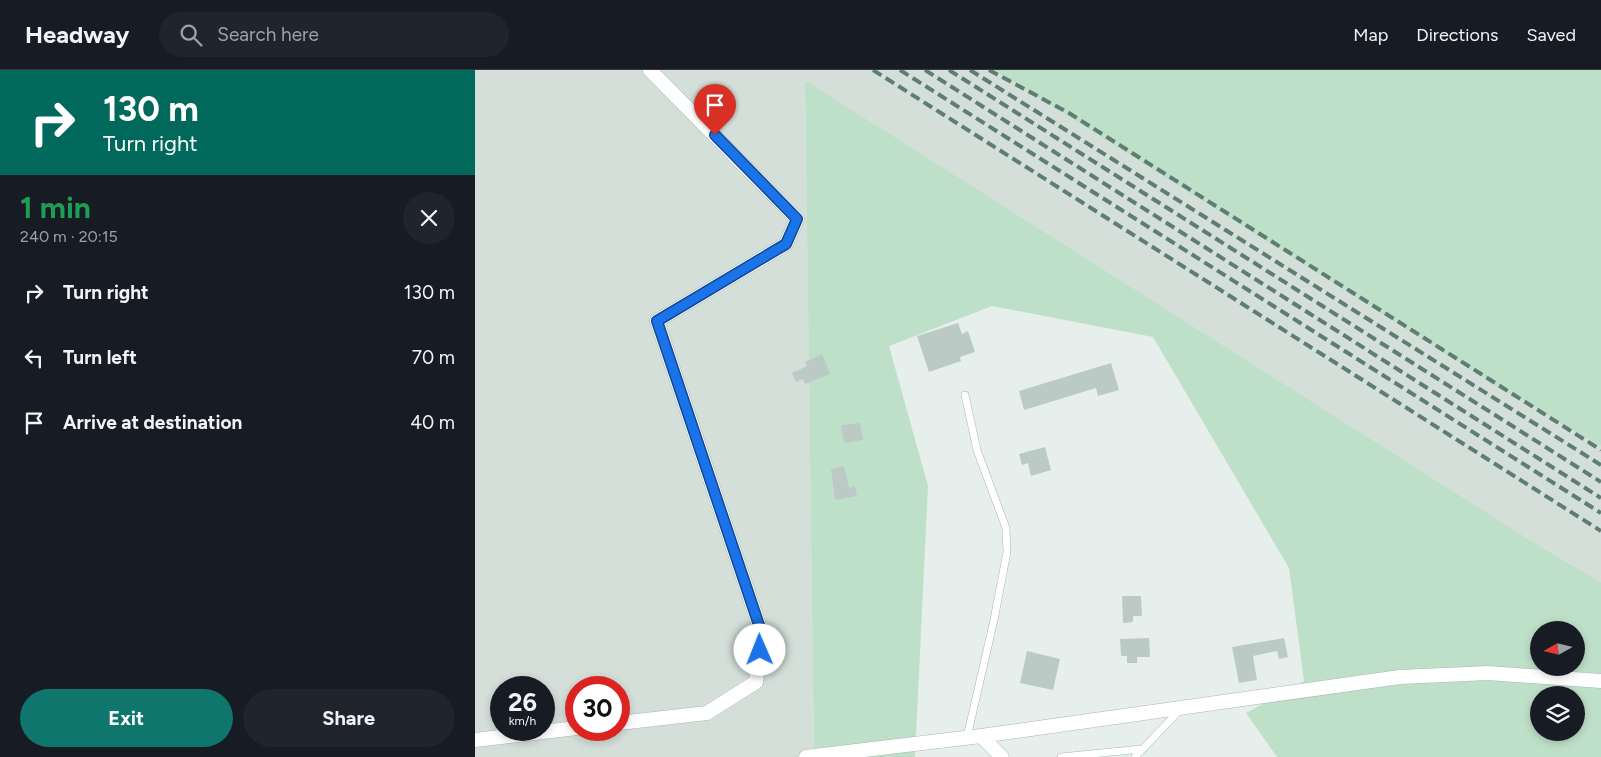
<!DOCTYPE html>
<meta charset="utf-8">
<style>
body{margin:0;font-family:Figtree,sans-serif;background:#20242c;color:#f1f3f6;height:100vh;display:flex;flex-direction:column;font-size:19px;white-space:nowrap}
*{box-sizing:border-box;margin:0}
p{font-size:16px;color:#9ea1a6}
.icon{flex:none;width:28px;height:28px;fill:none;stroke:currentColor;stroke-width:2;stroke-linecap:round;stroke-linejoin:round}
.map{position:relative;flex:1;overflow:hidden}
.drawer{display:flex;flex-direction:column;background:#171b24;width:475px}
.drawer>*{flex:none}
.banner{background:#00695c;color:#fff;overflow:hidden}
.needle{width:32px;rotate:262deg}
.buttons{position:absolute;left:1055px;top:551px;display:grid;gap:10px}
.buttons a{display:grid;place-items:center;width:55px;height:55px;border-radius:50%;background:#171b24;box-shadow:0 2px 8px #0003;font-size:25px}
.speed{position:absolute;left:15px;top:606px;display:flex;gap:10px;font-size:25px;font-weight:700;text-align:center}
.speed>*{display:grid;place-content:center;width:65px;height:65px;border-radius:50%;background:#171b24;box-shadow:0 2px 8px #0003;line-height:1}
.speed small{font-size:12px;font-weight:400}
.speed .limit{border:8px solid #d22;background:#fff;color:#111}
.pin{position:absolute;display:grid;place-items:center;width:42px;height:42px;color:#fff;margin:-51px -21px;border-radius:50% 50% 50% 0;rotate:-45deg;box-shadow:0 0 5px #0007}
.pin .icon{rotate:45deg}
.me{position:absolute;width:55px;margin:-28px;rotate:359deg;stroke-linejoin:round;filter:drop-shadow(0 0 4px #0008)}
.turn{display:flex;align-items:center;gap:18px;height:105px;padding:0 20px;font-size:22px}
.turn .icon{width:65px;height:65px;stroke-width:2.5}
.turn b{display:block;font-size:35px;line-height:42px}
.round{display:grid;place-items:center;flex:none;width:52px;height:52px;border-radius:26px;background:#20242c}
.overview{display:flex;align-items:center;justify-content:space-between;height:85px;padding:0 20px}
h1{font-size:30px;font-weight:700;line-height:38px;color:#1e9e55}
.primary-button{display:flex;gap:10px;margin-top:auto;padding:10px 20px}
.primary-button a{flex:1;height:58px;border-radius:30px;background:#0f766e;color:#fff;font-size:20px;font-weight:700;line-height:58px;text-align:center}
.primary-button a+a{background:#20242c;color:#f1f3f6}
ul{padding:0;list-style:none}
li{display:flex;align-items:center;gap:15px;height:65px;padding:0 20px}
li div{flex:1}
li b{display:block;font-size:19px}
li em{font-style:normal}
header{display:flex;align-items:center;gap:30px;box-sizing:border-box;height:70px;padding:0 25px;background:#171b24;border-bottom:1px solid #363941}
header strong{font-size:24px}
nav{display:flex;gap:28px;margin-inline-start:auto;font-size:18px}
.search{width:350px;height:45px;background:#20242c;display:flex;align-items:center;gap:12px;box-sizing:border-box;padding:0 18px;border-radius:28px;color:#9ea1a6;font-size:19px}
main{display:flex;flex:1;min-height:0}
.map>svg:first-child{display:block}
</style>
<header>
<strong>Headway</strong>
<div class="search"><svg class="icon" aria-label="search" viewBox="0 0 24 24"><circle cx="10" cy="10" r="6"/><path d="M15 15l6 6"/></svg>Search here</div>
<nav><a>Map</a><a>Directions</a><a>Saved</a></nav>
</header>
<main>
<section class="drawer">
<div class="banner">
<div class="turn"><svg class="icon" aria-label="right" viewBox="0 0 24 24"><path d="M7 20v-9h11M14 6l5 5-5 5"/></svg><div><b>130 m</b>Turn right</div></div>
</div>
<div class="overview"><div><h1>1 min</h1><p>240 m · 20:15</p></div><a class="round"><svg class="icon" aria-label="close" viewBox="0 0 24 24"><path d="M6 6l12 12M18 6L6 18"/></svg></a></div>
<ul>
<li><svg class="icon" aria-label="right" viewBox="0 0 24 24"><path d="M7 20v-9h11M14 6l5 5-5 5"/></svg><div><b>Turn right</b></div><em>130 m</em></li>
<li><svg class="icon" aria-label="left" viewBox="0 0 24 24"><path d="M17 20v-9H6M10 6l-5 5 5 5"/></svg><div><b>Turn left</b></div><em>70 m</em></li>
<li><svg class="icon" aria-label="arrive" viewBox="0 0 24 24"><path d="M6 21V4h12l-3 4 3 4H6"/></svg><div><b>Arrive at destination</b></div><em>40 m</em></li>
</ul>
<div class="primary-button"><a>Exit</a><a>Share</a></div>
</section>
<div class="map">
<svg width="1126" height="687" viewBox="0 0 1126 687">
<rect width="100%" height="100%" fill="#e6efeb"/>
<path fill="#d4dfda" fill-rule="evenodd" d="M0,0H519L1029,321L1126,376V512L1071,480L330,10L339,687H0ZM26,618H69V660H26ZM101,618H144V660H101Z"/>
<path fill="#bfe0c8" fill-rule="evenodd" d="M519,0H1126V376L1029,321Z
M330,10L1071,480L1126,512V687H802L771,643L829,611L814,498L678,267L517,236L414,276L453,416L440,687H339ZM1064,560H1101V598H1064ZM1064,625H1101V662H1064Z"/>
<path fill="#bbcac4" d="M483,253L487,264L493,261L500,282L485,287L486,291L454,302L442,266Z
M347,284L355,304L330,314L328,309L321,312L317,303L332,296L330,292Z
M636,293L644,320L623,326L621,318L549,340L544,321Z
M385,353L388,370L369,373L366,355Z
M570,377L576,400L556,406L553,393L547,395L544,384Z
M369,396L374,418L380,416L382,426L360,430L356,399Z
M647,526H666L667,546H658V552L648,553Z
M674,568L675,587H662V593H652V586H646L645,569Z
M809,568L813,587L804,589L802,581L778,586L782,610L764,613L757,577Z
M552,581L585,589L578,620L545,613Z"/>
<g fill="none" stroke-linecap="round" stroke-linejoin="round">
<defs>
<path id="lane" d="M490,325L502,380L531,458L532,482L519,550L492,667
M586,687L667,679
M660,687L705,640"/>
<path id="street" d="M144,653L232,643L281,612L287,564L182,251L311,174L322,149L175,0
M506,666L527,687
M0,670L101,658
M331,687L506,666L925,607L1013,603L1126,611"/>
</defs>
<use href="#lane" stroke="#a8b8b2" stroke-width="8"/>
<use href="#street" stroke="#a8b8b2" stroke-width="15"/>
<use href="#lane" stroke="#fff" stroke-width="7"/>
<use href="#street" stroke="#fff" stroke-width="14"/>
<path stroke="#5f7d75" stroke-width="4" stroke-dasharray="10 5" stroke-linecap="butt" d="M398,0L1126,461
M425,0L1126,443
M450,0L1126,428
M474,0L1126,412
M495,0L1126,395
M514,0L594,43L1126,380"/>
</g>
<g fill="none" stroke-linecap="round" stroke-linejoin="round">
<defs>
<path id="route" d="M240,65L322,149L311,174L182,251L287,564L285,580"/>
</defs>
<use href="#route" stroke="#114b97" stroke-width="12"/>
<use href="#route" stroke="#1a73e8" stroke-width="9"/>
</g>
</svg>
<div class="buttons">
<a><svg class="needle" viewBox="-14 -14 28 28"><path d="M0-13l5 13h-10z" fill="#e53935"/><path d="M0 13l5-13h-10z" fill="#9ea1a6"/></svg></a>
<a><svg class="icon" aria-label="layers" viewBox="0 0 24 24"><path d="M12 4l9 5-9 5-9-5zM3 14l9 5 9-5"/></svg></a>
</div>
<div class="speed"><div>26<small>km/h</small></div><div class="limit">30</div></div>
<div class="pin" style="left:240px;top:65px;background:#d93025"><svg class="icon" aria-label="arrive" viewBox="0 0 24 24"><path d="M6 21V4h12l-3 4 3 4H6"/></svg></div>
<svg class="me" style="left:285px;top:580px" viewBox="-20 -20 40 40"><circle r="19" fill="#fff"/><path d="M0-13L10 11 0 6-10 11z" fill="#1a73e8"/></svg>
</div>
</main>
